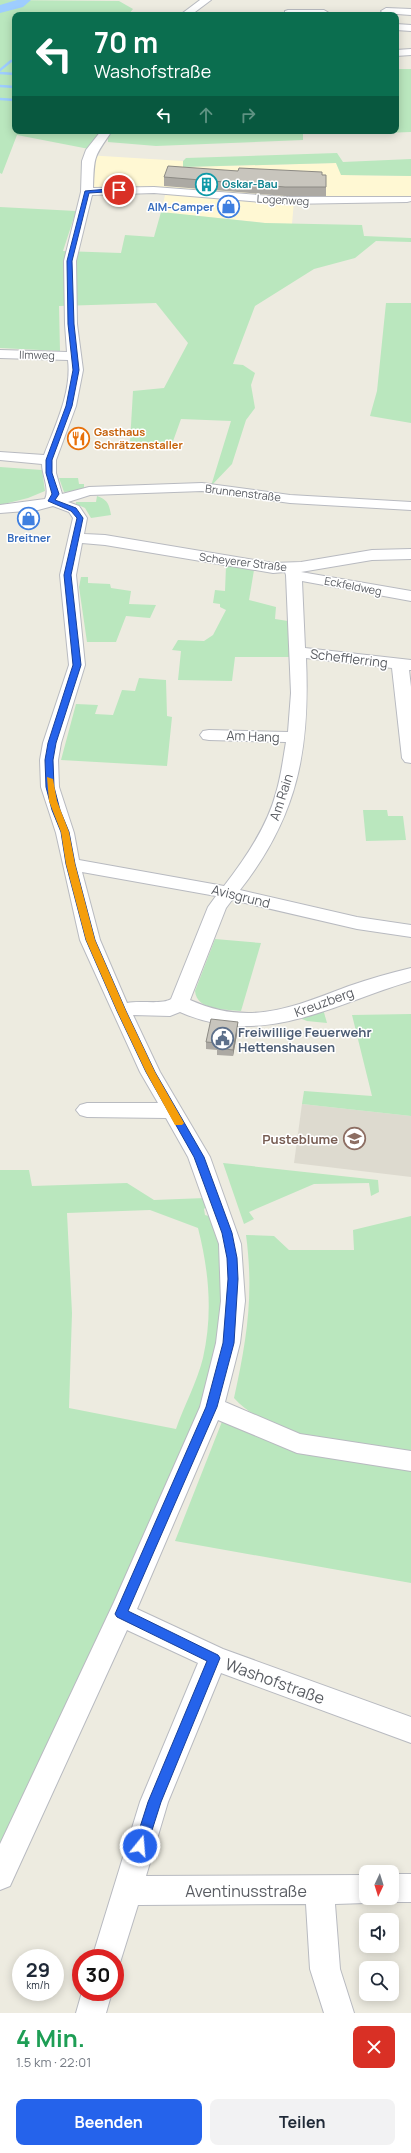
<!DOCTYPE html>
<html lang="de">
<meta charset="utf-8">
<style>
body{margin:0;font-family:Manrope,sans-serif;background:#f2f2f3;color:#1f2937;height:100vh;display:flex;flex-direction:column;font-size:15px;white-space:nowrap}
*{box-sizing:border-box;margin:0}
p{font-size:13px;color:#747a83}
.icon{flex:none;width:22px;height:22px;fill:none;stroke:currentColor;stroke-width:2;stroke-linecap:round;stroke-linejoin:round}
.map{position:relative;height:2013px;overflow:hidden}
.drawer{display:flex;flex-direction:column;background:#fff;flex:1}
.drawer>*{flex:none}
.guide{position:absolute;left:12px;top:12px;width:387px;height:122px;border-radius:8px;box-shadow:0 2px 10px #0003;background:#0b6e4f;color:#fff;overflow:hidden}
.needle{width:26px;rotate:184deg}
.controls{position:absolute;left:359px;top:1865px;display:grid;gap:8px}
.controls a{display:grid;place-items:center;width:40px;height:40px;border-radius:8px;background:#fff;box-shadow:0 2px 10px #0003;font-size:20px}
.speed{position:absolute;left:12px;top:1949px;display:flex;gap:8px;font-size:20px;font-weight:700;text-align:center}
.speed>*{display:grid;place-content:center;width:52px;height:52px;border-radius:50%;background:#fff;box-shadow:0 2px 10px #0003;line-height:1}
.speed small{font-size:10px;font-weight:400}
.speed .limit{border:6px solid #d22;background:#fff;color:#111}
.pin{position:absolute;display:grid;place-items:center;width:34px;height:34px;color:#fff;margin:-17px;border:2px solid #fff;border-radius:50%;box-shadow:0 1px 4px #0007}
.me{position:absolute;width:44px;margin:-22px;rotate:17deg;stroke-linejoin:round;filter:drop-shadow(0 0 3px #0008)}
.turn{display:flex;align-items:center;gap:14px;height:84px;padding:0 16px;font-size:18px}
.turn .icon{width:52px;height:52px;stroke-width:2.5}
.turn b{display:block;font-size:28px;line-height:34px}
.lanes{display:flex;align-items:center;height:38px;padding:0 16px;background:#0003;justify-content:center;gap:20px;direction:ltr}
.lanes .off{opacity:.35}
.round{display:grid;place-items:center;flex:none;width:42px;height:42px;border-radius:8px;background:#f2f2f3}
.summary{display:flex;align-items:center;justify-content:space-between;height:68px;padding:0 16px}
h1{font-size:24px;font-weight:700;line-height:30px;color:#1e9e55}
.action{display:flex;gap:8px;margin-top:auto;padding:8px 16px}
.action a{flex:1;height:46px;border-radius:8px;background:#2563eb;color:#fff;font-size:16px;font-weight:700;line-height:46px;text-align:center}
.action a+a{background:#f2f2f3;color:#1f2937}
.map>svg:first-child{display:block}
</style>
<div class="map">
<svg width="411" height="2013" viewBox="0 0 411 2013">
<rect width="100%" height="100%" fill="#edebe0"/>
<path fill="#fff8d3" d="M86,155L183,161L184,167L336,163L342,175L411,176V197L294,201L292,224L265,223L161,212L166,191L87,192Z"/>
<path fill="#dddacf" d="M302,1104L411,1116V1177L294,1163Z"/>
<path fill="#bae7be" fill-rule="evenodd" d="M0,0L119,1L133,9L128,15H15V131H103L89,149L17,135L2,174L0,173Z
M396,69H411V132L383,133L381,131H396Z
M113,131H303V140L156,146L108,142V137Z
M337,153L343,162L411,159V176L341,175L336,163L183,167V161L186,158Z
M0,207L76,211L63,251L121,253L125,235L154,237L161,212L265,223L362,225L364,236L411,238V242L376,241L355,258L314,269L255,306L233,364L243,365L255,373L251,385L255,408L246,420L232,464L211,486L231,421L181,419L172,444L130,442L133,391L164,388L188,343L156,303L59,306L60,351L0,348Z
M386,303H411V423L370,416L377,391Z
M0,467L42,470L45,491L28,498L0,505Z
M59,478H78L79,484H84V490L64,492Z
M97,496C108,500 109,504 111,515L91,518L85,508L76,504V502H96Z
M226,566L254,570L249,600L276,607L275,619L288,621L290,657H235L232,681L178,680L181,651L172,650L178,640L204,641L213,635L226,610L220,607V604L213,603L215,590L225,591Z
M81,577H88V583L110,584L111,588L131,591L129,604L156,605L150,618L126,616L116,642H87L79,587Z
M139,678L166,680L167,716L172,717L167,766L61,760L76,704L98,705L95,714L113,715L122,690L135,691Z
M363,810H387L388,816H403L406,840L366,841Z
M215,939L261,943L241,1011C224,1009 197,1011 195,991Z
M323,1009L327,1023L307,1021L302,1019L303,1017Z
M411,1014V1116L302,1104L304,1091L372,1096L352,1015Z
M223,1163L378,1180L379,1192L371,1196L369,1183L314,1184L249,1212L254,1219L244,1224Z
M0,1170H29L32,1186L127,1183L154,1200L205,1198L208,1205L204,1209L205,1215L212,1217C227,1264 224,1313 215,1361C205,1411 180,1458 160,1504C111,1620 55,1733 0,1846ZM150,1210L198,1228C209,1271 213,1314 203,1358C197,1382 184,1406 176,1429L69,1408L72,1313L67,1213Z
M411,1216V1461C358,1449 271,1439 234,1398C247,1339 254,1295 246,1235L274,1236L289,1250H354L353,1230Z
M223,1419L411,1467V1583L175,1541Z"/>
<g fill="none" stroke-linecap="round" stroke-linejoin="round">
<path stroke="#9ecdff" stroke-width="2.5" d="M0,70L11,61H15
M0,73L15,74
M0,86L15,87
M0,99L15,100"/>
<path fill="#9ecdff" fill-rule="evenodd" d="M17,0H31L23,7L0,13V5Z"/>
<defs>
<path id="minor" d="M200,0H211L191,15H180Z
M386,8L411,9V15L383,13L381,11Z
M288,10H324L329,13L327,15H285V11Z
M396,24L411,25V31L396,30Z
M411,49V55L396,56V50Z
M101,131H112C94,157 94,155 93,188L154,187L285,197H411V201L407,202L285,204L154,193L92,195L76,261L77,324L83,370L76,406L56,460V473L62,494L89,487L202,483L290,495L411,502V510L290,503L202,491L90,495L68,502L79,506L87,518L84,534L105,535L273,563L301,562L372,550L411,549V559L372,560L301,572L411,591V601L302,581L305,648L411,660V670H409L411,687V763L405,762L402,758L392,668L306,658C310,750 298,816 240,890L357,917L411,925V937L357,929L232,900L226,908L190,1000C250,1027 293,1007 349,986C369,979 390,973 411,968V981C333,1004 263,1049 180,1012L170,1016L133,1015L160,1072L210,1157L241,1244L245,1301L240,1343L225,1402L300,1434L411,1451V1471L297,1453L218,1420L137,1609L223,1649L411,1717V1743L221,1673L168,1802L146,1876L366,1875V1898L376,1899L366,1903L335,1904L340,1969L354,2013H324L310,1969L306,1904L138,1905L118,1969L115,1970V1958H92L140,1802L198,1663L127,1630L10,1886L0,1890V1844L114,1602L200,1407L216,1343L221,1301L219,1244L188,1157L166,1118L87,1117L80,1115L76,1110L80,1105L87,1103H158L140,1072L80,940L56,833L41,787L40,760L43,743L69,665L60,575L73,518L69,512L53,506L38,510L0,513V505L45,499C50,489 42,475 42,464L0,460V452L44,455C55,426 72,392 68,360L0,358V350L67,352L65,324L64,261L81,192L82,161L86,150ZM82,543L105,545L273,573L285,572L286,575L291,693L288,732L209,730L203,731L200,735L203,739L209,740L286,742C283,759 281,777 276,793C267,827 245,859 224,886L79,860L74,833L59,787L58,760L61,743L85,665L76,575ZM82,872L216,896L208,907L171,999C162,1005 140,1000 127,1003L100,940Z
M392,1874H411V1902H392L382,1898H392Z
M82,1992H112L106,2013H76Z"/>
</defs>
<use href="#minor" stroke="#b8bac0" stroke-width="2"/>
<use href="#minor" fill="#fff" fill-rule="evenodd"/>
</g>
<path fill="#aca9a3" d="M238,171L326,175V196H285L164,186V177Z
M238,1022V1029L233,1056L217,1055V1050L206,1049V1042Z"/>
<path fill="#8c8a84" d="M238,1022V1029L233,1056V1050Z"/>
<path fill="#c8c5bd" stroke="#8c8a84" d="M168,166L238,171L239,168L322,172V175H326V187H285L164,177Z
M211,1019L238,1022L233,1050L217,1048L218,1043L206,1042Z"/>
<path fill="#2563eb" stroke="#184099" d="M119,188L121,191L89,193L72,261L74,324L79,370L72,406L52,460V473L59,494L55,500L76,508L83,518L71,575L81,665L56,743L53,760L54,787L60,810L69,832L75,864L95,940L126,1011L155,1072L204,1157L232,1233L237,1258L238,1279L234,1343L217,1407L128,1611L218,1655L220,1658L161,1802L147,1846L145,1851L140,1853L136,1851L134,1846L148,1802L207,1661L117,1617L115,1614L206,1407L223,1343L228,1279L227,1258L222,1233L194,1157L146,1072L117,1011L86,940L66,864L61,832L52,810L46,787L45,760L48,743L73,665L64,575L77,518L71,511L48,501L52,494L46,473V460L66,406L73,370L68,324L67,261L85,191Z"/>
<path fill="#f59e0b" d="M47,777L53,779L57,801L69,832L75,864L95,940L126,1011L155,1072L184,1123L182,1125H175L146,1072L117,1011L86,940L66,864L61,832L49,801Z"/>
<defs>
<symbol id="building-ring" viewBox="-11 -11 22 22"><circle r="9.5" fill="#fff" stroke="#0f9aa8" stroke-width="1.5"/><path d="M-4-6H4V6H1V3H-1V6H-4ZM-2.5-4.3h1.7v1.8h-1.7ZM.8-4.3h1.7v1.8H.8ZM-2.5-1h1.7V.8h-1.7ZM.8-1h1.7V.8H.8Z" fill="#0f9aa8"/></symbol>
<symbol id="shop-ring" viewBox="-11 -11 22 22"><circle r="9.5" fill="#fff" stroke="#3f7fe0" stroke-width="1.5"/><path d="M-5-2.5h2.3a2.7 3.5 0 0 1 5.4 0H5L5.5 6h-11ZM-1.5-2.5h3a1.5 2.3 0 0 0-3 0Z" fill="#3f7fe0"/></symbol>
<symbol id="restaurant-ring" viewBox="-11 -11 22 22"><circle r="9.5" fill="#fff" stroke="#e8710a" stroke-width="1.5"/><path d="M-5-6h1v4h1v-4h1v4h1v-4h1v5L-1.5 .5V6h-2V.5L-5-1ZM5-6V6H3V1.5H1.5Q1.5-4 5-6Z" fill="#e8710a"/></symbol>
<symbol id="civic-ring" viewBox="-11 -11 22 22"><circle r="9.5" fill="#fff" stroke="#5c6f8a" stroke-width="1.5"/><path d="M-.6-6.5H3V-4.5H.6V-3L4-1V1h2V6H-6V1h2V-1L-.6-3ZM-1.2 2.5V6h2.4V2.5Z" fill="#5c6f8a"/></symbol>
<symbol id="school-ring" viewBox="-11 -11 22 22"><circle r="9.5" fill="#fff" stroke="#8d6e63" stroke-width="1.5"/><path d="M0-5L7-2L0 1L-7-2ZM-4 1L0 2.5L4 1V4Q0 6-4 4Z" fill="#8d6e63"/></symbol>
</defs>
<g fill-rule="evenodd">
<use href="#building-ring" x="194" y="172" width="25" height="25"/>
<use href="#shop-ring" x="216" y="194" width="25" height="25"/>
<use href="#restaurant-ring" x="66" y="426" width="25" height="25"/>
<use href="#shop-ring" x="16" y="506" width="25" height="25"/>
<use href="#civic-ring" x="210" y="1026" width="25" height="25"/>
<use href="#school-ring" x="342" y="1126" width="25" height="25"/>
</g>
<g text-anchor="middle" stroke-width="3" stroke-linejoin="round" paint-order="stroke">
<g font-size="11" font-weight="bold" fill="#0d838f" stroke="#fff" text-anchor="start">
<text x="222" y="188">Oskar-Bau</text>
</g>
<g font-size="11" fill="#595c62" stroke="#fff">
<text transform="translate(283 200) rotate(3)" y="4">Logenweg</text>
<text transform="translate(37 355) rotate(1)" y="4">Ilmweg</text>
<text transform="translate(243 493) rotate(7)" y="4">Brunnenstraße</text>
<text transform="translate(243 562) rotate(7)" y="4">Scheyerer Straße</text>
<text transform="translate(353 586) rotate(11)" y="4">Eckfeldweg</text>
</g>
<g font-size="11" font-weight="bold" fill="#366cbe" stroke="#fff" text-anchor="end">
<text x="214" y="211">AIM-Camper</text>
<text x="29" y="542" text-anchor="middle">Breitner</text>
</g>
<g font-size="11" font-weight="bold" fill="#c56008" stroke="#fff" text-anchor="start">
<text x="94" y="436">Gasthaus<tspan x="94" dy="13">Schrätzenstaller</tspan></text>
</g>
<g font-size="13" fill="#595c62" stroke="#fff">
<text transform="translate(349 658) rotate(7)" y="5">Schefflerring</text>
<text transform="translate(253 736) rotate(2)" y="5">Am Hang</text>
<text transform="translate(281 797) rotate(-72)" y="5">Am Rain</text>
<text transform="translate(241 896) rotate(14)" y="5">Avisgrund</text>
<text transform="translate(324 1002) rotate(-20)" y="5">Kreuzberg</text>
</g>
<g font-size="13" font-weight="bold" fill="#4e5e75" stroke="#fff" text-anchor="start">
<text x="238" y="1037">Freiwillige Feuerwehr<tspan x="238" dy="15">Hettenshausen</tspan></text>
</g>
<g font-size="13" font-weight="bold" fill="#785e54" stroke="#fff" text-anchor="end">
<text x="338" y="1144">Pusteblume</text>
</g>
<g font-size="16" fill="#595c62" stroke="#fff">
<text transform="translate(275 1681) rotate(20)" y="6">Washofstraße</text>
<text x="246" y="1897">Aventinusstraße</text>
</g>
</g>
</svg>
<div class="controls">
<a><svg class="needle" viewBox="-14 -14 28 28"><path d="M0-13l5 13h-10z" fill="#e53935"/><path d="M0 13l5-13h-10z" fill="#747a83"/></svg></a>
<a><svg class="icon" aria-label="sound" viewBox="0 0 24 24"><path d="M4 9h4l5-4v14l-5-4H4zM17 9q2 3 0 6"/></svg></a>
<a><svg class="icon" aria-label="search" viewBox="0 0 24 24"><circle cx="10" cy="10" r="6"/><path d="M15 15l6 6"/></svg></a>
</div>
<div class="speed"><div>29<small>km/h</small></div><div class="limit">30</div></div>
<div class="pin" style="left:119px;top:190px;background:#d93025"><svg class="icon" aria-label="arrive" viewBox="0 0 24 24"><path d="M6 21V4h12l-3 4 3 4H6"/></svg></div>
<svg class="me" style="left:140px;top:1846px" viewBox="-20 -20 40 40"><circle r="17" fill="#2563eb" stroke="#fff" stroke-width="3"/><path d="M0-11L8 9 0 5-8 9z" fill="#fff"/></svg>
<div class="guide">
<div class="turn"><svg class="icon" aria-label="left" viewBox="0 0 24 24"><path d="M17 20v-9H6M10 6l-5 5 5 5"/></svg><div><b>70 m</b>Washofstraße</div></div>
<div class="lanes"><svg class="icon" aria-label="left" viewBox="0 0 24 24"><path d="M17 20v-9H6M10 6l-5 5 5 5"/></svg><svg class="icon off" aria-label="ahead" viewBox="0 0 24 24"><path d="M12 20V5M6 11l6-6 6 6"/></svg><svg class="icon off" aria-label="right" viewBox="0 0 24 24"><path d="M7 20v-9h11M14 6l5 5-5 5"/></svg></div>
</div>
</div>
<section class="drawer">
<div class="summary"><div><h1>4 Min.</h1><p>1.5 km · 22:01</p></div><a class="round" style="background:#d93025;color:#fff"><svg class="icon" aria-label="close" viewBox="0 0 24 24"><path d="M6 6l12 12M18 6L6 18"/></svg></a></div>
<div class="action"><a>Beenden</a><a>Teilen</a></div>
</section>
